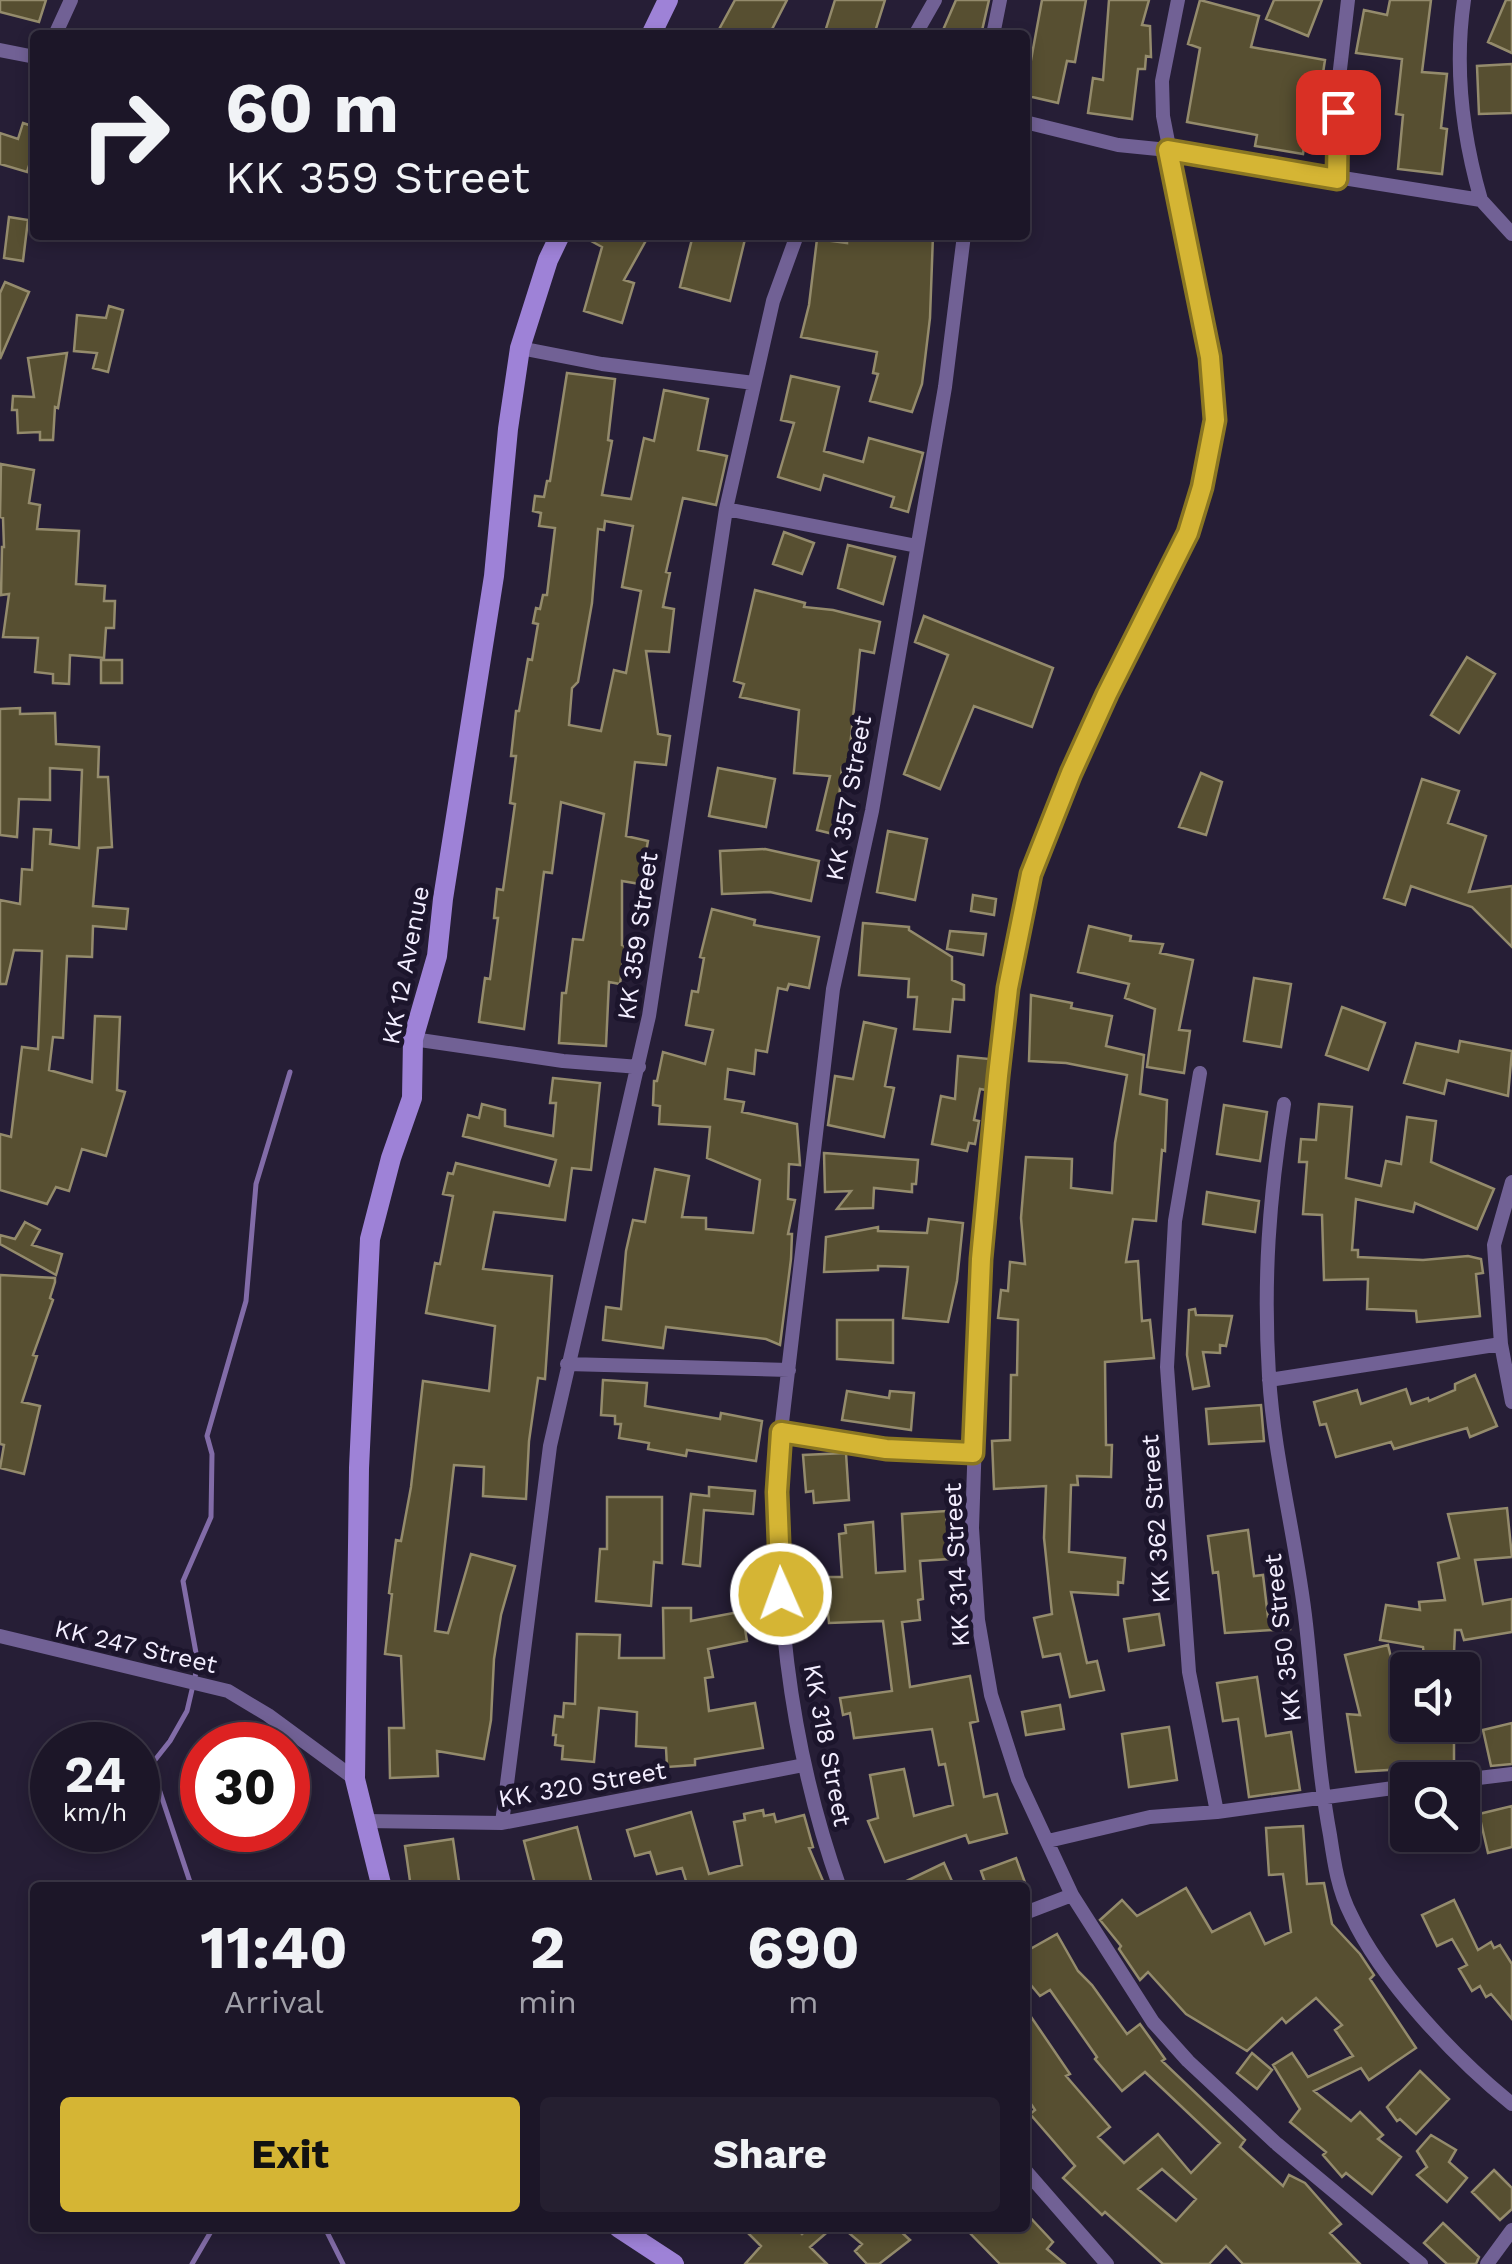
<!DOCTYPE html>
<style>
body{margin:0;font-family:"Work Sans",sans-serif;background:#251f30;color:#f1f3f6;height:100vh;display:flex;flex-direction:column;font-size:38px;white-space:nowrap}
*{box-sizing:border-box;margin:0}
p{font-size:32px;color:#a09fa8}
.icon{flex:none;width:55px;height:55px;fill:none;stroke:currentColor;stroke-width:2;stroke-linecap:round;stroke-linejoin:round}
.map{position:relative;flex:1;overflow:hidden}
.drawer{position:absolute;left:30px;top:1882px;width:1000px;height:350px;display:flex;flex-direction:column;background:#1c1628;border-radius:10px;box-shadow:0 5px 15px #0003,0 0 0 2px #3a3545}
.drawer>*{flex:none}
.top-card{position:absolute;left:30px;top:30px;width:1000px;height:210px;border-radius:10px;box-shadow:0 5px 15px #0003,0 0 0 2px #3a3545;background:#1c1628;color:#f1f3f6;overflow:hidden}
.controls{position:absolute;left:1390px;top:1652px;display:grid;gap:20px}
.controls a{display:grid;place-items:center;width:90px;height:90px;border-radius:10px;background:#1c1628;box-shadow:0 5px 15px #0003,0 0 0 2px #3a3545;font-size:50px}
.speed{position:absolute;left:30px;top:1722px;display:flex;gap:20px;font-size:50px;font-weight:700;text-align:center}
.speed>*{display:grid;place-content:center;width:130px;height:130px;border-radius:50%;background:#1c1628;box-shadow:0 5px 15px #0003,0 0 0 2px #3a3545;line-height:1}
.speed small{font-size:25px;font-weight:400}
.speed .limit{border:15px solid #d22;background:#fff;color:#111}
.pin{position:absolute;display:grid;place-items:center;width:85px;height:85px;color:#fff;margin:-42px;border-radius:20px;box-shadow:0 5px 15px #0006}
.me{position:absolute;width:110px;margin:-55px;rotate:358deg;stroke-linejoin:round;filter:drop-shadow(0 0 8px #0008)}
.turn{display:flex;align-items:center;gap:35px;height:210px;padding:0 30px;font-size:45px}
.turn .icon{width:130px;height:130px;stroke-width:2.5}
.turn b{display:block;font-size:70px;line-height:85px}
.eta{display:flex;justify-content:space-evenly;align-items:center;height:170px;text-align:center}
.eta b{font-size:60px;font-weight:700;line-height:70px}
.cta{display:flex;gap:20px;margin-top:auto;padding:20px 30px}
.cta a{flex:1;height:115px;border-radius:10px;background:#d5b534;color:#111;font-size:40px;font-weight:700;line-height:115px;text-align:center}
.cta a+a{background:#251f30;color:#f1f3f6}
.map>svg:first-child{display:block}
</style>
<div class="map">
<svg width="1512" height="2264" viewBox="0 0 1512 2264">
<rect width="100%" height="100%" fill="#261e36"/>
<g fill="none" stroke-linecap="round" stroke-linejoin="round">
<path stroke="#826ca8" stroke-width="5" d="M192,1888L151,1765L170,1741L187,1711L198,1664L183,1581L211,1517L212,1454L207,1436L246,1301L256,1184L290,1072
M325,2228L343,2264
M192,2264L213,2228"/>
</g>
<path fill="#574f31" stroke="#948b6c" stroke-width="2.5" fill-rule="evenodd" d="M0,0H46L39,22L0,12Z
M735,0H787L769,35H716Z
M835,0H885L874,35H824Z
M956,0H989L981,35H956L943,30Z
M1042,0H1086L1075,62L1067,61L1058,103L1028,96L1029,93L1025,92V70L1029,71Z
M1109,0H1149L1142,25L1150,26L1151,57L1146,56L1145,69H1138L1132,119L1088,113L1093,78L1103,80Z
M1200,0L1259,16L1251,47L1325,60L1319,99L1311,98L1303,154L1255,146L1257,135L1187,122L1200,48L1188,44Z
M1274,0H1322L1308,36L1266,19Z
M1390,0H1431L1422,72L1447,74L1441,128L1447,129L1442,174L1398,169L1403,115L1396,114L1402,59L1356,53L1364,10L1387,15Z
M1506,0H1512V53L1488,42Z
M1512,64V113L1479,114L1477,66Z
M23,123L35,127V147L27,172L0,164V133L18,139Z
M9,217L28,220L23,261L4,258Z
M580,235H649L624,280L634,283L622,323L584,311L602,247Z
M693,235H746L730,301L680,287Z
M847,235H933L930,318L922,384L912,412L870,401L878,374L873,373L877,352L801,337L809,305L817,239L847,243Z
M5,282L29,292L0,359V293Z
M109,306L123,310L108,372L93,368L97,353L74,351L77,315L106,318Z
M67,353L58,408L55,407L53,440H40V432L18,433L17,410H12L13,396L34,397L28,358Z
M567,373L615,379L608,440L612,441L602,495L631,499L644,438L654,441L664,390L708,399L698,450L727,456L716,505L683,498L666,572L670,573L663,607L674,609L669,652L646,651L658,734L670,736L666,765L635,762L626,836L648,841L640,884L622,881V945L625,946L620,984L609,982L606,1046L559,1043L562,993H566L573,939L583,940L604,814L561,802L552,873L544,872L524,1029L479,1022L485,978L490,979L498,918H494L497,889L503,890L515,804L510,803L516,756H511L516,711H519L528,659L532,660L538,624L533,623L536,608L540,609L543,595H547L555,528L539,526L541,513L533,511L535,496L544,497L547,481H550ZM605,521L633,526L622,587L641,591L626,673L614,670L601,731L569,725L572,688L578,682L592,603L598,529L604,530Z
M791,376L839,387L824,451L863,462L869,438L923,453L908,512L891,507L894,497L824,475L820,490L778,477L794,423L781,420Z
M1,464L34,470L29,503L40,505L37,529L79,531L76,584L105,586L104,601H115L114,628H106L104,658L70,655L69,684L53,683V674L35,672L38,638L3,637L9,594L1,595L2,547H4L3,518L0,517Z
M784,532L814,543L802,574L773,564Z
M848,545L895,557L883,604L838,588Z
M755,590L805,603L804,607L833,610L880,622L874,653L860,650L848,767H842L839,798L858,803L849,838L817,830L830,776L794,773L799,710L740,697L744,684L734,681Z
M924,616L1053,668L1032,727L974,706L940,789L904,774L948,655L915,642Z
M1467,657L1495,674L1459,733L1431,715Z
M101,660H122V683H101Z
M20,708V714L55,713L56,744L99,747L98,777H108L112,847L98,848L93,906L128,909L126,929L93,926L92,957L67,956L63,1038L53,1037L49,1070L92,1082L95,1016L120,1017L117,1090L125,1092L106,1156L82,1149L69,1191L56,1187L47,1204L0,1190V1134L11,1137L22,1047L38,1049L42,951L14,950L6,984H0V900L20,904L22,869L32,870L34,829L51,830L50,844L79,848L82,770L50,768V800L19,799L17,837L0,835V709Z
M718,768L775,779L766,827L709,816Z
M1201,773L1222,782L1206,835L1179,827Z
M1422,779L1459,791L1448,823L1486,836L1469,892L1512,886V947L1472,907L1411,886L1405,905L1384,898Z
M888,831L927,839L915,900L877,892Z
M765,849L819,861L811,901L770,892L722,894L720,851Z
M973,895L996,899L994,915L971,911Z
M712,909L755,920L754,925L819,937L809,988L789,984L787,990L778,988L767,1052L756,1050L754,1074L728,1069L725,1099L744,1102L742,1112L797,1124L800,1165L789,1164L788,1199L795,1200L788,1234H792L791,1259L780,1345L766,1339L666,1327L663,1348L603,1340L606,1307L621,1309L626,1251L633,1220L645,1222L655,1169L689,1176L682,1217L706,1218V1229L753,1233L760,1180L707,1158L710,1127L659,1124L660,1106L653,1105L654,1081H657L663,1052L705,1064L713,1030L686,1025L692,991L698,992L704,958L700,957Z
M863,923L909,927V930L952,957V980L964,985V1000L953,999L950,1032L914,1029L917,997H908L909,979L859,975Z
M1089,926L1131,936L1130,941L1163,944L1160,953L1193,960L1179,1030L1190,1031L1184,1073L1147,1067L1155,1009L1125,998L1129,984L1078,972Z
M950,931L986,934L983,955L947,949Z
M1254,978L1291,984L1281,1047L1244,1041Z
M1031,995L1072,1003L1071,1008L1112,1016L1106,1046L1144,1055L1140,1094L1167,1100L1165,1151L1162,1150L1156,1221L1133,1219L1126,1262L1138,1261L1142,1321L1150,1320L1154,1358L1105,1362L1106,1445H1112L1111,1477L1077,1476L1078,1485H1071L1069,1552L1125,1558L1123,1583L1118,1582V1595L1071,1592L1087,1663L1097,1661L1104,1690L1070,1697L1060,1654L1043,1657L1034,1618L1052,1614L1044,1538L1046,1486L994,1489L992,1441L1010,1440L1011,1375H1017L1018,1320L998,1318L1001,1290L1008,1291L1010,1262L1025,1264L1021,1218L1026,1157L1072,1159L1071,1188L1112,1193L1115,1143L1127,1075L1066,1063L1029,1061Z
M1342,1007L1385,1023L1368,1070L1326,1055Z
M864,1022L896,1029L885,1086L894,1088L884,1137L828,1125L835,1076L853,1079Z
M1460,1041L1512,1051L1508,1096L1447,1080L1444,1094L1404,1083L1416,1043L1458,1052Z
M958,1056L990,1059L986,1090L980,1089L974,1120L979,1121L975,1144L969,1143L967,1151L932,1144L941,1096L955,1099Z
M553,1078L600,1083L591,1170L572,1168L565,1220L494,1212L483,1269L552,1276L545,1379L538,1378L529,1441L526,1499L483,1496L484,1467L454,1465L435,1631L448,1633L471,1554L515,1566L501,1615L494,1659L491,1720L484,1759L437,1751L438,1776L390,1778L389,1728H404L401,1656L385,1654L392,1594L389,1593L396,1540L401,1541L411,1487L423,1381L489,1391L495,1326L426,1313L435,1263L440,1264L453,1196L443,1194L448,1173L453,1174L456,1163L549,1186L556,1160L463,1136L468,1115L479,1118L482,1104L505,1110V1126L553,1136L556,1103H550Z
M1319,1104L1352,1107L1346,1178L1381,1186L1386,1161L1401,1164L1407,1117L1436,1121L1431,1162L1494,1189L1477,1229L1415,1203L1413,1212L1356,1199L1352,1250H1358V1257L1423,1260L1468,1256L1481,1259L1483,1273L1476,1274L1480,1316L1417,1322L1416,1311L1367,1309L1368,1279L1324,1280L1322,1215L1303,1214L1307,1162H1299L1301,1139L1316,1140Z
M1224,1105L1267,1112L1260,1161L1217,1154Z
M824,1153L918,1160L916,1184H912V1192L874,1188L873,1208L837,1209L851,1191L825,1192Z
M1207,1192L1259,1201L1255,1232L1203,1224Z
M929,1219L963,1223L957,1281L948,1322L903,1318L908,1267L878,1266V1270L824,1272L826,1237L878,1227V1231L927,1233Z
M25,1222L40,1230L32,1245L62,1254L56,1275L0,1244V1235L15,1239Z
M0,1275L55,1278V1282L50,1298L53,1300L33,1355L37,1356L22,1402L40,1406L24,1474L0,1468L4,1445L0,1444Z
M1195,1309L1196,1315L1232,1316L1226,1346L1220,1345V1353L1203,1352L1209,1386L1193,1389L1187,1355L1189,1310Z
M837,1320H893V1363L837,1359Z
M1475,1375L1497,1426L1470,1437L1467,1428L1394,1449L1391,1442L1336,1457L1326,1424L1320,1425L1314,1402L1357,1390L1361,1404L1406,1389L1411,1404L1428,1398L1429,1401L1455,1390V1384Z
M603,1380L647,1383L645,1406L720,1419L721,1413L762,1421L756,1461L687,1450L686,1456L648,1449L649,1443L619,1438L621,1424H615V1416L601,1415Z
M847,1391L889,1398L890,1391L914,1393L911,1430L842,1420Z
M1261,1405L1264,1441L1209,1444L1206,1409Z
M846,1453L849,1500L814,1503L813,1491L806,1492L803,1455Z
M709,1487L755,1491L753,1514L704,1510L700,1566L683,1564L691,1494L709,1496Z
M607,1497H662V1563L654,1562L651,1606L596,1601L600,1549H607Z
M1507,1508L1512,1557L1475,1560L1483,1604L1512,1599V1632L1464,1640L1461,1630H1455L1454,1653L1424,1656L1423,1647L1380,1640L1386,1605L1420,1610L1419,1602L1445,1600L1438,1563L1459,1558L1448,1514Z
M946,1511L949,1559L920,1561L923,1599L918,1600L920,1620L902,1622L910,1687L970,1676L978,1721L970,1723L984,1797L997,1794L1007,1833L969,1843L966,1835L885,1862L868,1821L878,1818L870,1775L904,1769L914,1816L953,1805L945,1764L939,1765L932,1729L854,1738L850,1713L843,1715L840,1698L892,1691L883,1621L829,1623L828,1613L818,1614L817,1594L825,1593L824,1577H842L839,1534L846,1533L845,1525L873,1522L876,1573L905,1571L902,1514Z
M1248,1530L1254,1576L1263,1575L1268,1617L1288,1614L1290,1629L1225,1633L1218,1572L1213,1573L1208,1536Z
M663,1608H691V1621L755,1609L758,1626L745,1629L747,1641L708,1649L713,1677L705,1678L709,1711L755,1703L763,1748L695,1759V1765L667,1767L666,1748L636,1746L637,1712L599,1708L594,1762L562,1759L563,1746L555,1745L556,1735H553L555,1716L563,1717L564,1703L575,1704L577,1634L620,1635L619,1658H664Z
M1159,1614L1164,1645L1129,1651L1124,1619Z
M1388,1645L1400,1694L1392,1696L1397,1725H1454V1764H1403L1404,1769L1356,1772L1347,1714L1360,1715L1345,1655Z
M1257,1677L1266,1736L1291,1732L1300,1790L1249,1797L1238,1719L1223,1721L1217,1683Z
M1060,1705L1064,1729L1026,1735L1022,1712Z
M1512,1723V1764L1491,1766L1483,1730Z
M1169,1727L1177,1780L1129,1787L1122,1734Z
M1512,1806V1847L1488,1853L1479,1814Z
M763,1810L764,1816L774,1814L776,1822L804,1815L813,1847L809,1848L826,1888H677V1883L686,1881L682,1868L657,1874L650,1852L635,1856L627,1830L691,1812L709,1874L742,1865L734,1822L745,1820L744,1814Z
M1303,1826L1307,1884L1324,1883L1332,1924L1360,1954L1374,1975L1370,1979L1416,2048L1369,2080L1361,2068L1314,2091L1351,2121L1360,2112L1383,2135L1378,2139L1401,2157L1372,2194L1346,2173L1342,2177L1323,2155L1326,2152L1290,2122L1300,2109L1273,2065L1292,2053L1308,2077L1353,2056L1335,2030L1342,2025L1316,1998L1286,2023L1282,2018L1247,2051L1186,2014L1148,1972L1140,1980L1119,1949L1121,1946L1100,1920L1122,1900L1137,1916L1186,1888L1212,1932L1250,1913L1265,1944L1291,1932L1283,1874L1269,1875L1266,1828Z
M577,1827L593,1888H536L524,1841Z
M453,1839L460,1888H411L405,1846Z
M1016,1858L1027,1888H987L981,1871Z
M944,1863L955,1888H892Z
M1454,1900L1478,1950L1491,1942L1494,1948L1500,1945L1512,1964V2019L1491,1994L1486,1997L1480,1986L1472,1991L1459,1969L1467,1965L1452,1939L1437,1946L1422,1915Z
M1057,1934L1078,1971L1092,1985L1127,2034L1140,2024L1165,2059L1162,2061L1245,2140L1240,2147L1283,2186L1289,2175L1305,2183L1341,2224L1330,2233L1360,2264H1243L1226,2246L1209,2264H1163L1105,2212L1102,2215L1063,2178L1075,2166L1030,2114L1035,2110L1025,2095V2008L1070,2074L1066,2076L1110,2127L1098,2137L1124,2163L1158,2134L1191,2173L1220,2143L1145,2072L1122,2091L1095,2059L1097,2057L1050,1990L1040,1996L1025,1978V1952ZM1162,2169L1196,2199L1176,2221L1138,2189Z
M1252,2053L1272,2070L1257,2089L1237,2073Z
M1420,2071L1449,2099L1416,2134L1400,2119L1397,2121L1387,2107Z
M1431,2135L1456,2150L1449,2162L1467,2178L1447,2202L1417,2175L1427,2167L1417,2151Z
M1494,2170L1512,2188V2209L1500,2220L1472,2192Z
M1025,2212L1053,2242L1047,2249L1065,2264H1000L965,2228H1025Z
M1443,2223L1479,2257L1476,2264H1447L1424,2243Z
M743,2228H796L802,2234L809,2228H832L810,2247L827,2264H745L761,2246Z
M843,2228H897L910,2240L879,2264H867L855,2251L862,2244Z"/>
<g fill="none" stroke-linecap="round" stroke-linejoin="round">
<path stroke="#716195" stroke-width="14" d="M1178,0L1162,81L1163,116L1210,357L1215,420L1202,487L1188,533L1071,773L1031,874L1019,930L998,1076L981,1259L972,1528L978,1620L991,1695L1018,1779L1072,1895L1153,2022L1188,2061L1277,2144L1421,2264
M1464,0C1454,68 1462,134 1481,200
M55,35L71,0
M915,35L935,0
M993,35L1000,0
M0,50L35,57
M1025,122L1118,145L1168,150L1481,200L1512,234
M1337,179L1339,78L1348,0
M520,348L602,364L754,383
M726,509L917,546
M413,1039L563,1061L639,1067
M1200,1073L1175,1221L1167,1367L1189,1672L1217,1812
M1284,1104C1269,1198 1263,1281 1269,1376C1274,1459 1297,1541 1306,1624C1314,1694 1317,1765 1330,1835C1334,1862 1338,1890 1351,1915C1381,1980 1456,2059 1512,2104
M1512,1182L1494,1245L1501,1344L1512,1402
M567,1364L789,1370
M1269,1380L1501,1344
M781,1431L885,1449L973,1453
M0,1636L228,1691L268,1715L355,1779
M1462,1780L1512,1774
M366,1821L502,1823L804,1765
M502,1823L550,1446L649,1016L726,509L773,301L797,235
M1048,1841L1150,1817L1217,1812L1408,1786
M840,1888C788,1742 771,1585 781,1431L833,989L872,811L945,387L964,235
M1025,1913L1072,1895
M1025,2170L1107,2264
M1487,2264L1512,2230"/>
<path stroke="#9e82d7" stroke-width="20" d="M651,35L668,0
M382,1888L355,1779L359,1468L370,1239L391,1158L412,1098L413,1039L437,956L443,899L494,576L508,429L520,348L548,260L560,235
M619,2228L674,2264"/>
</g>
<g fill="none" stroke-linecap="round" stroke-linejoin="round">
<defs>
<path id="route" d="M781,1594L777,1492L781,1432L886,1449L973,1453L981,1259L998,1076L1008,988L1031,874L1071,773L1107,694L1188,533L1202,487L1215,420L1210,357L1168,150L1337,179L1338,112"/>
</defs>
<use href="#route" stroke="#8a7622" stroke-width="25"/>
<use href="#route" stroke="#d5b534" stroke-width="18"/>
</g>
<g text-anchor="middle" stroke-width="10" stroke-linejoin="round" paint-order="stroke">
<g font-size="25" fill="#f3eeff" stroke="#1c152c">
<text transform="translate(848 798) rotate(-80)" y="9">KK 357 Street</text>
<text transform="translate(637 936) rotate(-82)" y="9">KK 359 Street</text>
<text transform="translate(405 965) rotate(-79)" y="9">KK 12 Avenue</text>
<text transform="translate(1155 1519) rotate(-94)" y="9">KK 362 Street</text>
<text transform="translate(956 1565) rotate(-93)" y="9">KK 314 Street</text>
<text transform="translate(1282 1638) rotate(-97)" y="9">KK 350 Street</text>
<text transform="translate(136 1646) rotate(13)" y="9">KK 247 Street</text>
<text transform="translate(828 1745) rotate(79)" y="9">KK 318 Street</text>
<text transform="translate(582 1784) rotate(-10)" y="9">KK 320 Street</text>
</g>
</g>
</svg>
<div class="controls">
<a><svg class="icon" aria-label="sound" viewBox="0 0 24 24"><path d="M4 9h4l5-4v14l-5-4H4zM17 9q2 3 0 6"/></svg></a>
<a><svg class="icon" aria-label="search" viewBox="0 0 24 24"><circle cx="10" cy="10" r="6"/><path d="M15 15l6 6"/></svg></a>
</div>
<div class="speed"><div>24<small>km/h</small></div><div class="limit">30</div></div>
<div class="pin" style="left:1338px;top:112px;background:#d93025"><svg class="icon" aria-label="arrive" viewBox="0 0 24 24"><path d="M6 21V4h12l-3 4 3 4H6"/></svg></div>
<svg class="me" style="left:781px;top:1594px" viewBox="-20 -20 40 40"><circle r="17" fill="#d5b534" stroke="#fff" stroke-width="3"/><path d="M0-11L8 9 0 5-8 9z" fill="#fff"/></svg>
<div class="top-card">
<div class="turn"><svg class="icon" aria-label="right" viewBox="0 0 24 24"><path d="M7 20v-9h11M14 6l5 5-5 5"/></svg><div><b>60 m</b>KK 359 Street</div></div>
</div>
<section class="drawer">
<div class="eta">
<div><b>11:40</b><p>Arrival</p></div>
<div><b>2</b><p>min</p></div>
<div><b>690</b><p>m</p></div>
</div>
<div class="cta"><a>Exit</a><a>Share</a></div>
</section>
</div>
